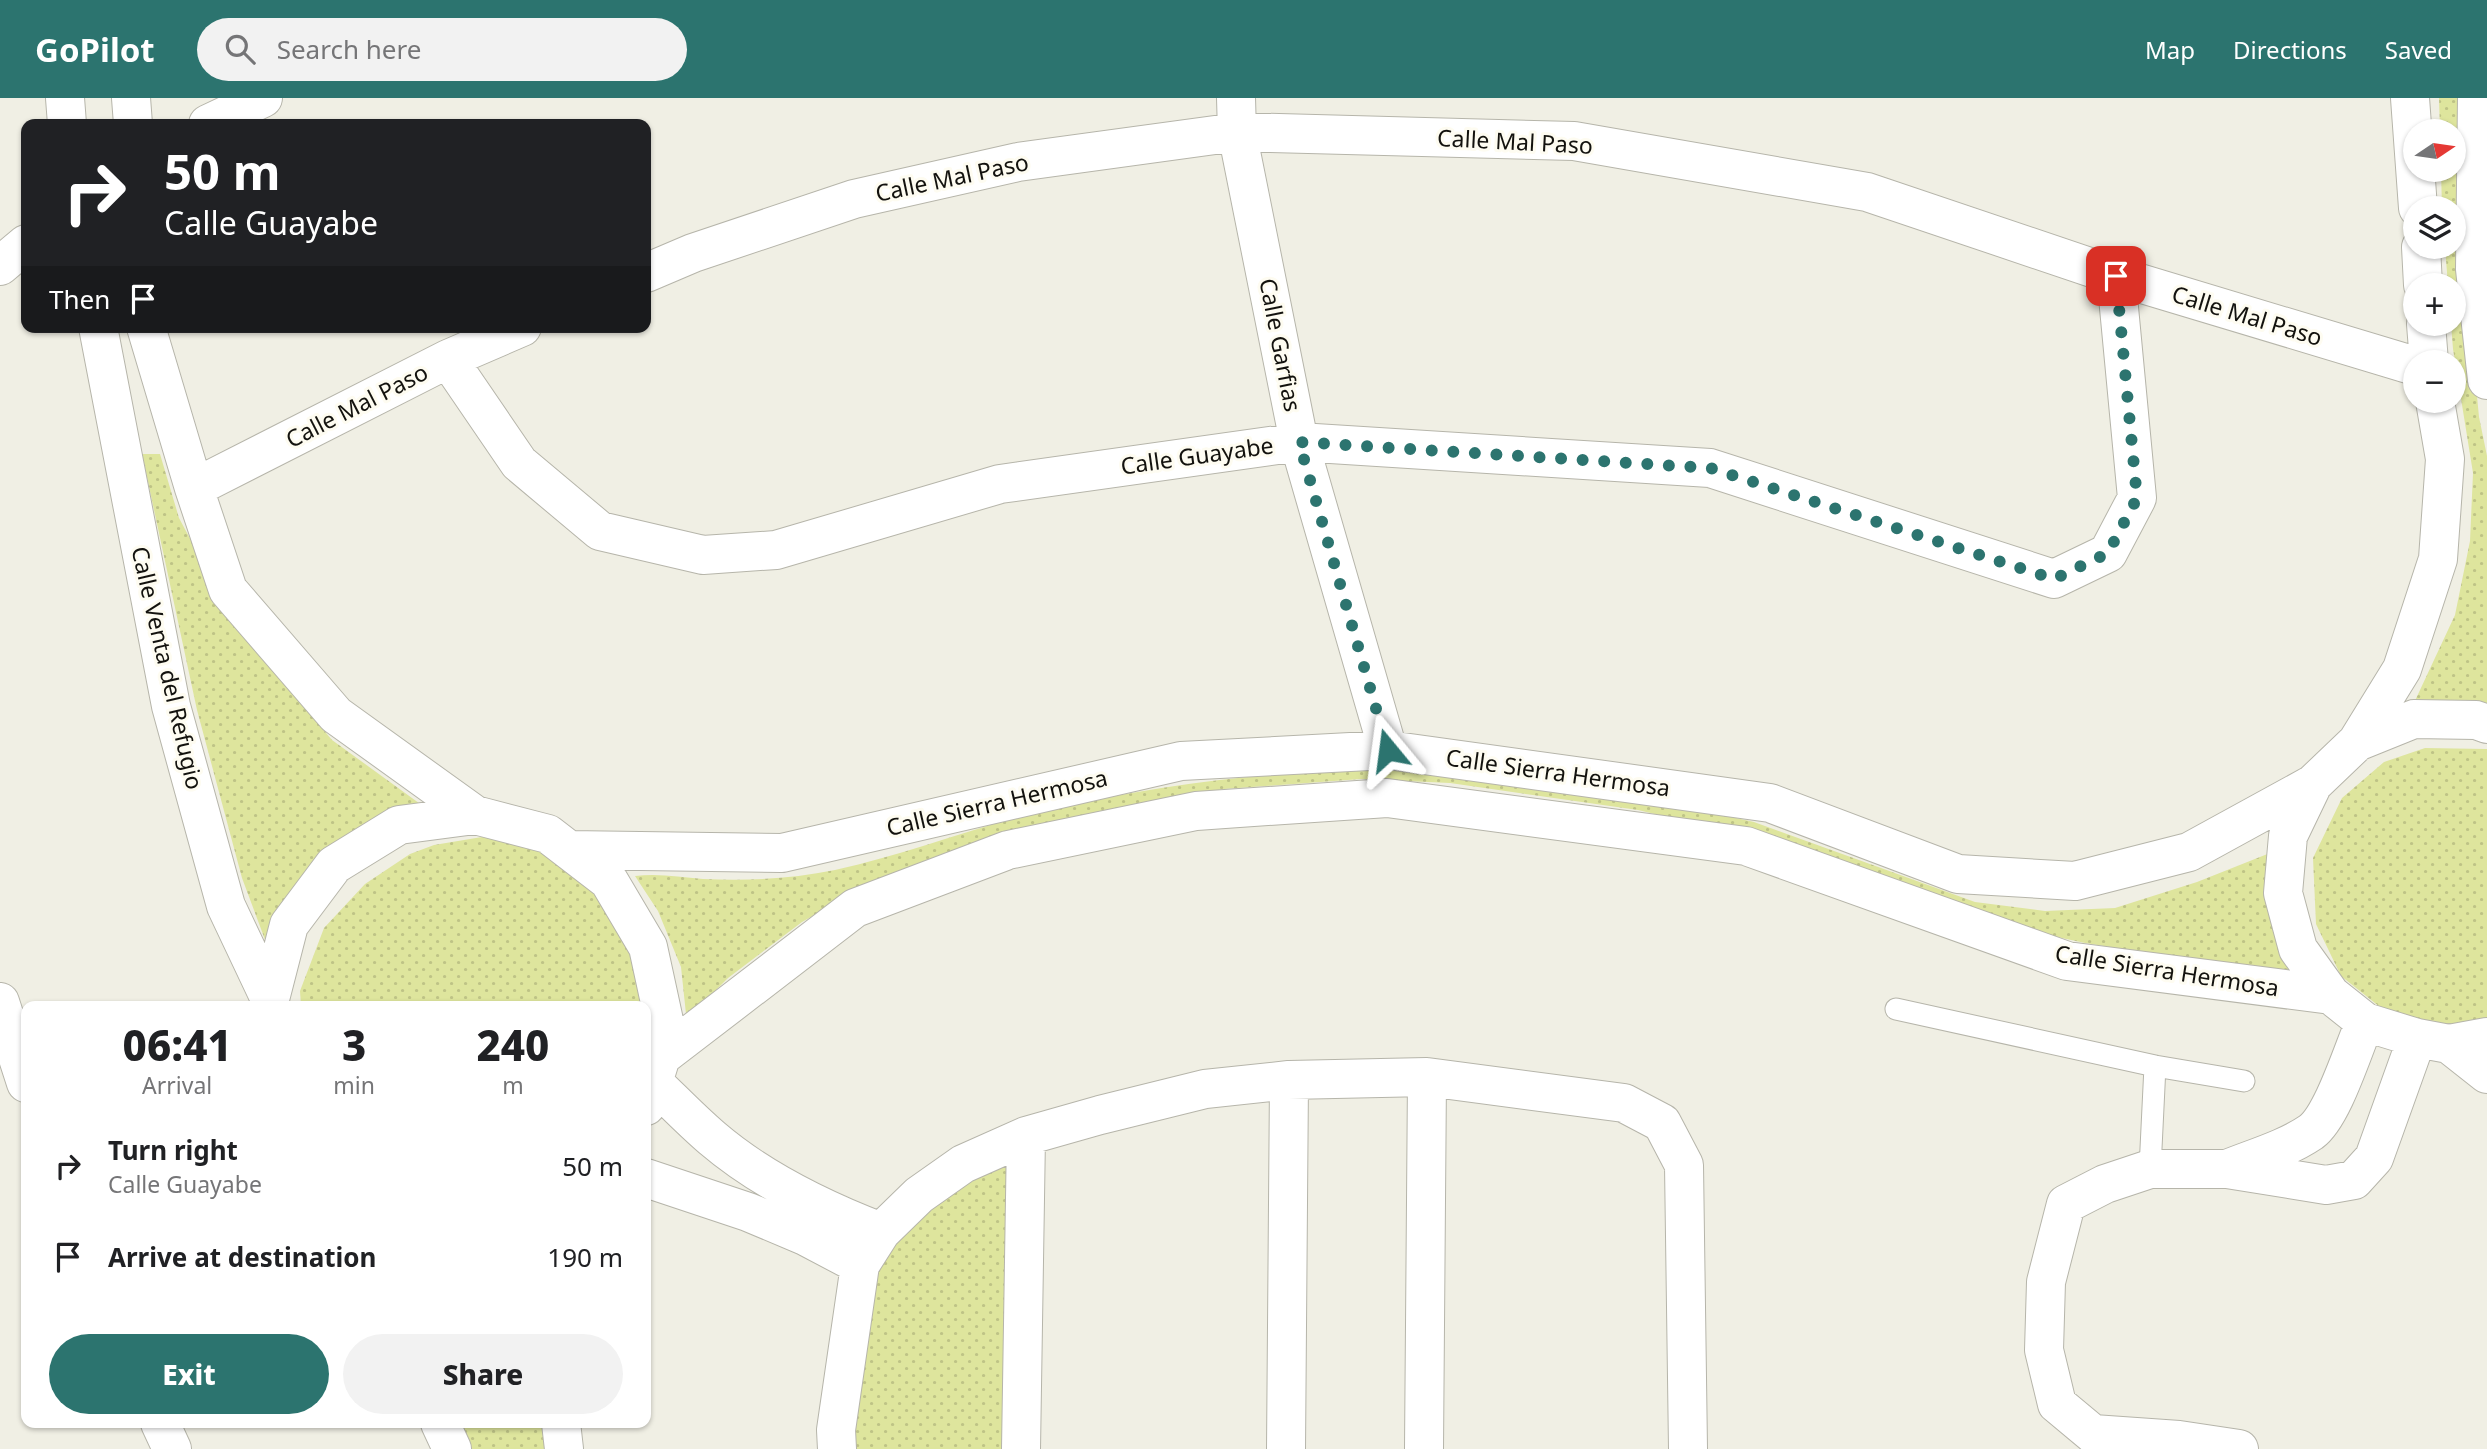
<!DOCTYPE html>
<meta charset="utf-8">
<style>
body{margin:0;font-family:"Noto Sans",sans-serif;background:#f2f2f2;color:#202124;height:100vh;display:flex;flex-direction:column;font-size:26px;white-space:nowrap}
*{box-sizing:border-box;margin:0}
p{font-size:23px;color:#757577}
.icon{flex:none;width:38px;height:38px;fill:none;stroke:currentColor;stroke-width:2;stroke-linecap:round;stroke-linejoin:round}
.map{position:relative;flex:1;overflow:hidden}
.panel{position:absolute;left:21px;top:903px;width:630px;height:427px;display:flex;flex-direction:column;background:#fff;border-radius:14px;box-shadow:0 2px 5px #0004}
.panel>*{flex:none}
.banner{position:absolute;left:21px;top:21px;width:630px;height:214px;border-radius:14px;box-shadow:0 2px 5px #0004;background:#202124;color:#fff;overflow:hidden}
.needle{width:46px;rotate:77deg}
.buttons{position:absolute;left:2403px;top:21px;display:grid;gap:14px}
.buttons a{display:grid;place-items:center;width:63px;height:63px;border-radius:50%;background:#fff;box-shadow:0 2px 5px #0004;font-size:35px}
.pin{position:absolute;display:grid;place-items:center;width:60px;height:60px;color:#fff;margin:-30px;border-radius:14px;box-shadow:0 4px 10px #0006}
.me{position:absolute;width:77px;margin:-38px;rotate:344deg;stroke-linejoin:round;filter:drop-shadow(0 0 5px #0008)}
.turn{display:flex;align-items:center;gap:24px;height:147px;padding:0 28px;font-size:32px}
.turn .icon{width:91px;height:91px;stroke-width:2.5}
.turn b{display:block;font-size:49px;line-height:60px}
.then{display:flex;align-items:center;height:66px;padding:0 28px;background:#0003;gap:14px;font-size:26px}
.eta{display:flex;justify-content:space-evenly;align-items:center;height:119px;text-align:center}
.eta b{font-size:42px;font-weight:800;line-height:49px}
.button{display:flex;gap:14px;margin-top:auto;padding:14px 28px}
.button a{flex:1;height:80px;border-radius:42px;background:#2c746f;color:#fff;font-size:28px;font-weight:800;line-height:80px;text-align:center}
.button a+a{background:#f2f2f2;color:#202124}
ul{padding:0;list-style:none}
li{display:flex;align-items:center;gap:21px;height:91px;padding:0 28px}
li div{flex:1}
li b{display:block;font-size:26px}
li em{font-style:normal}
header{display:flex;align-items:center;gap:42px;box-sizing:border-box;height:98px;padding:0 35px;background:#2c746f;color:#fff}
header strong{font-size:33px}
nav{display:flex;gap:38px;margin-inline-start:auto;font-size:24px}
.search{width:490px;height:63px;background:#f2f2f2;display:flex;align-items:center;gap:18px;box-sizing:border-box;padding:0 24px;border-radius:38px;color:#757577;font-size:26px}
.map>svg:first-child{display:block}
</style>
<header>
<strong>GoPilot</strong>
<div class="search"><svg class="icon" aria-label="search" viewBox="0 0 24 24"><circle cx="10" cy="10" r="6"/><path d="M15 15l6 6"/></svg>Search here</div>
<nav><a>Map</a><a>Directions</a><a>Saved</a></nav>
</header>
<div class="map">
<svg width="2487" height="1351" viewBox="0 0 2487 1351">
<defs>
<pattern id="green-dots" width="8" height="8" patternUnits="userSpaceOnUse" patternTransform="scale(1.75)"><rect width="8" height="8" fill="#dee59d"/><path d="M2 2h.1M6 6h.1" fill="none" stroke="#bec386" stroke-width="1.8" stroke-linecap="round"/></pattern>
</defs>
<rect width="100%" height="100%" fill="#f0efe4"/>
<path fill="url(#green-dots)" d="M2439,0H2463L2461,131L2479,319L2487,358V613L2413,607L2455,517L2470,443L2473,375L2453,251L2451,226H2454V187H2448L2445,149H2454V110H2442L2441,72H2454V33H2440Z
M142,356H160L179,420L239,532L332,642L423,708L270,855L242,780L197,612Z
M2425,650L2487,651V923L2440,927L2385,913L2341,878L2316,826L2313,760L2342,700L2384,664Z
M1382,671L1633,697L1754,724L1975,804L2045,813L2115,810L2197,784L2275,753L2297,879L2085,845L1998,826L1760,741L1638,712L1450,685L1361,681L1224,691L1085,717L945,755L878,781L802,824L728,880L696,912L686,916L681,869L658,813L635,778C658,775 680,779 703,781C748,783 791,781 835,772C910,756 981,726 1055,710C1163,686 1272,673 1382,671Z
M482,739L539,750L597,792L629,842L649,898L646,969V908H301L300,893L324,830L365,786L410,756L434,747Z
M1026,1038L1021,1351H837L860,1167Z
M457,1325H546V1351H471Z"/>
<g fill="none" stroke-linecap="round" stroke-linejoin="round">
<defs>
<path id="lane" d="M1896,911L2155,968L2244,983
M2150,1071L2155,968"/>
<path id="street" d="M65,0L67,26
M131,0L133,26
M1236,0L1237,34L1299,344L1388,652
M2410,0L2418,110
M2477,0L2475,171L2487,282
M208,26L263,0
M2421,149L2423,187
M0,168L26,146
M646,175L693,155L854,101L1018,64L1237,34L1574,43L1867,94L2116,178L2415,268
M2426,226L2429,264
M98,229L171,608L226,808L270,901
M146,229L194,390L228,492L336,617L475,717
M448,261L519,365L600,433L703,457L776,452L1000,386L1299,344L1710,370L2054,481L2108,455L2137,400L2116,178
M194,390L448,261L522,229
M2487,626L2476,622L2414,621L2357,644L2313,686L2288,738L2283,795L2298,851L2331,897L2365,924L2417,940L2449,946L2487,939
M2357,644L2402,571L2438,461L2445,361L2435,303
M569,752L782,755L1181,663L1388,652L1770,705L1958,776L2075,783L2189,754L2313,686
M0,904L26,985
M271,908L270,901L289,827L334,767L399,727L475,717L548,736L609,783L648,849L666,932L661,959L646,1008
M2449,946L2487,976
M661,959L855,810L1008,752L1196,713L1387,700L1746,748L2067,863L2331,897
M653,984C672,1002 691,1022 712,1040C761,1082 821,1111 881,1134
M2227,1071C2254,1060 2286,1051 2311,1034C2333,1018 2353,951 2365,924
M646,1080L748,1114L805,1138L860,1167
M160,1325L172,1351
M440,1325L452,1351
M561,1325L564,1351
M837,1351L836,1332L860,1167L881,1134L919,1097L963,1066L1026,1038L1100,1017L1205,991L1289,982L1427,979L1624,1005L1662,1025L1684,1067L1688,1351
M1021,1351L1026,1038
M1286,1351L1289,982
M1424,1351L1427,979
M2239,1351L2179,1342L2093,1336L2057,1306L2044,1252L2046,1184L2066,1106L2105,1086L2150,1071H2227L2326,1087L2354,1082L2374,1060L2417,940"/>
</defs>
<use href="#lane" stroke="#b6b5aa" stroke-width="23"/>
<use href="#street" stroke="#b6b5aa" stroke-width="40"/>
<use href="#lane" stroke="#fff" stroke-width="21"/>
<use href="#street" stroke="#fff" stroke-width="38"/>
</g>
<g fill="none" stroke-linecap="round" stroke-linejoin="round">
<path stroke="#2c746f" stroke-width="12" stroke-dasharray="0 21.6" d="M1388,652L1299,344L1710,370L2054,481L2108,455L2137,400L2116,178"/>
</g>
<g text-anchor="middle" stroke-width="6" stroke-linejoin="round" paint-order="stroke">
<g font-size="23" fill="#13120e" stroke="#fefcf1">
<text transform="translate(1515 44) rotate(3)" y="8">Calle Mal Paso</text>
<text transform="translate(952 80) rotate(-12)" y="8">Calle Mal Paso</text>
<text transform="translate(2247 218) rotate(17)" y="8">Calle Mal Paso</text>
<text transform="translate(1280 247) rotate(79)" y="8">Calle Garfias</text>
<text transform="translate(357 308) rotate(-27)" y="8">Calle Mal Paso</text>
<text transform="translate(1197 358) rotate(-8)" y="8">Calle Guayabe</text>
<text transform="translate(167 570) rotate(77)" y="8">Calle Venta del Refugio</text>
<text transform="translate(1558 675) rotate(8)" y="8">Calle Sierra Hermosa</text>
<text transform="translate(997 705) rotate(-13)" y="8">Calle Sierra Hermosa</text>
<text transform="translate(2167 873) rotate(9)" y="8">Calle Sierra Hermosa</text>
</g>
</g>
</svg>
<div class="buttons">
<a><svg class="needle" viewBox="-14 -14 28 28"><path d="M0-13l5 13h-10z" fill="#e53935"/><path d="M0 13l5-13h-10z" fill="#757577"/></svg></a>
<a><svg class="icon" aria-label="layers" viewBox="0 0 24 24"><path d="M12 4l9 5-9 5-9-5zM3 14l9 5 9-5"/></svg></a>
<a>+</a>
<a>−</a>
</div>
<div class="pin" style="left:2116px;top:178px;background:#d93025"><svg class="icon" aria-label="arrive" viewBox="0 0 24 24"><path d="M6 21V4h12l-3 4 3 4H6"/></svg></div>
<svg class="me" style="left:1388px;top:652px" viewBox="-20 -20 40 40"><path d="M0-17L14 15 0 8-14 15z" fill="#2c746f" stroke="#fff" stroke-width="4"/></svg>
<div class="banner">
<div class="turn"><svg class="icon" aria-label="right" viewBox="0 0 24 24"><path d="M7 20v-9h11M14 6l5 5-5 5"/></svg><div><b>50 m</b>Calle Guayabe</div></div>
<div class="then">Then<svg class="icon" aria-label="arrive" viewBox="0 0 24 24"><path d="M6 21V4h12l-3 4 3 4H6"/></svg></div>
</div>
<section class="panel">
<div class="eta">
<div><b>06:41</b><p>Arrival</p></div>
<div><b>3</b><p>min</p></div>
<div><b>240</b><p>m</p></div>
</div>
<ul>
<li><svg class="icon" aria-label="right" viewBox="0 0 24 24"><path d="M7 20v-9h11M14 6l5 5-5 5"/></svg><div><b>Turn right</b><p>Calle Guayabe</p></div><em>50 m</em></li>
<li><svg class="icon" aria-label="arrive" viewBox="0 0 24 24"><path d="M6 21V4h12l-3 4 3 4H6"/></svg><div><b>Arrive at destination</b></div><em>190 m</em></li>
</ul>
<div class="button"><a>Exit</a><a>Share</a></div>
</section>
</div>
